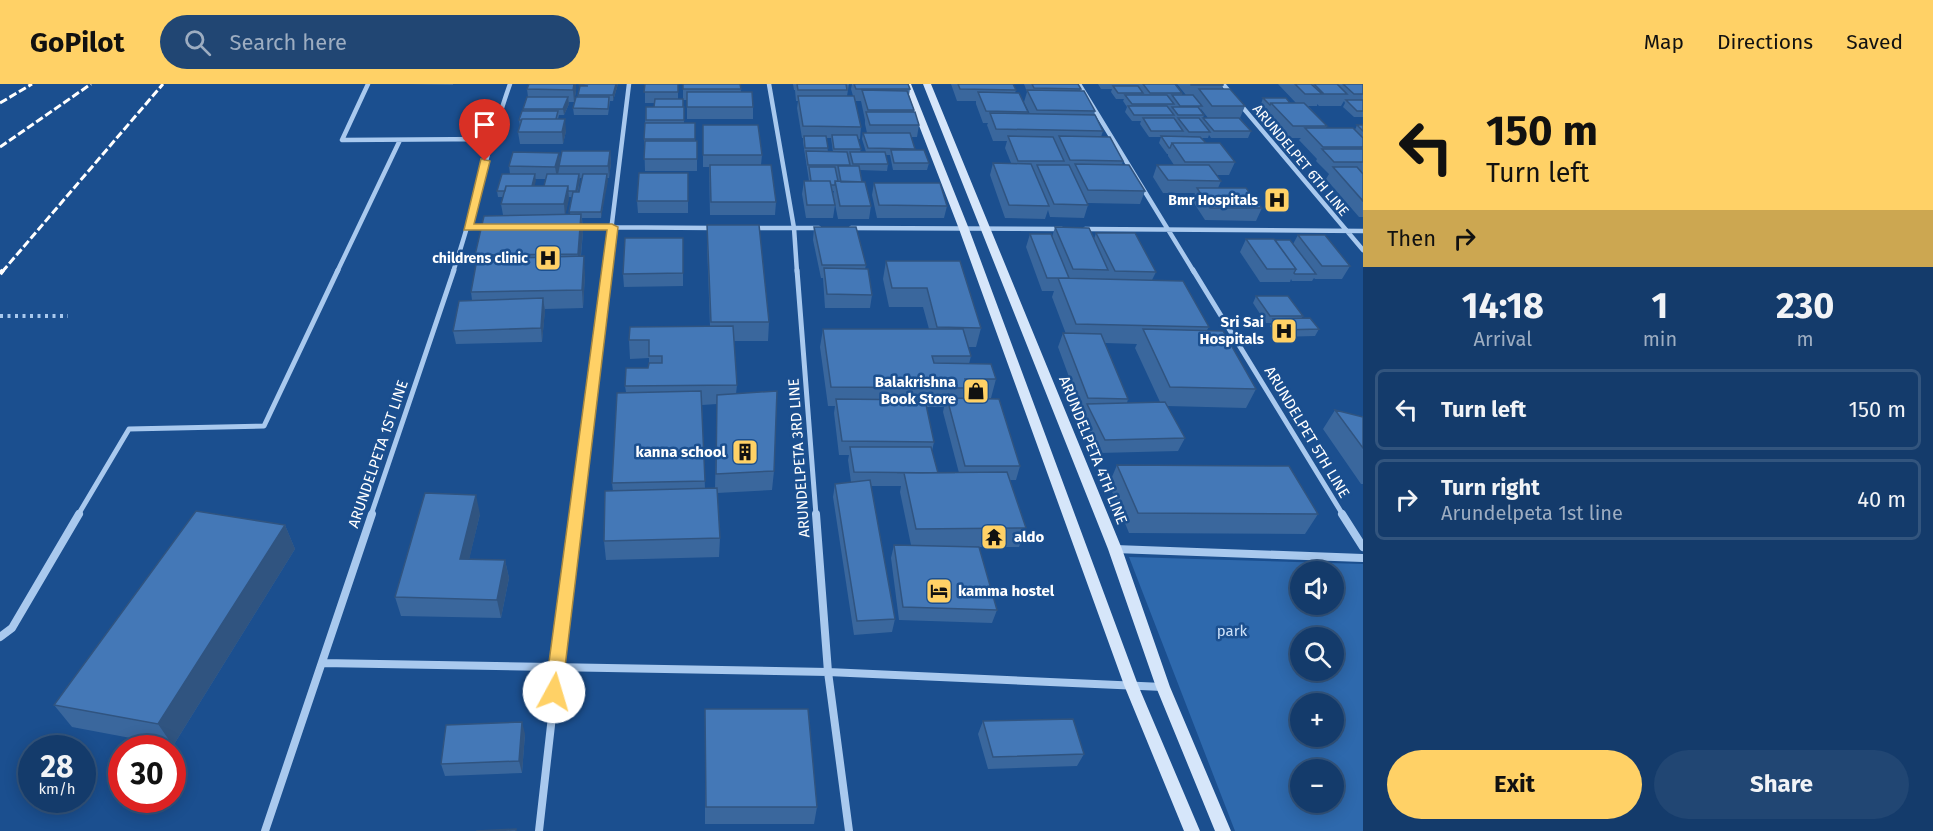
<!DOCTYPE html>
<meta charset="utf-8">
<style>
body{margin:0;font-family:"Fira Sans",sans-serif;background:#214673;color:#f1f3f6;height:100vh;display:flex;flex-direction:column;font-size:22px;white-space:nowrap}
*{box-sizing:border-box;margin:0}
p{font-size:20px;color:#9dadc1}
.icon{flex:none;width:33px;height:33px;fill:none;stroke:currentColor;stroke-width:2;stroke-linecap:round;stroke-linejoin:round}
.map{position:relative;flex:1;overflow:hidden}
.side{display:flex;flex-direction:column;background:#143b6b;width:570px}
.side>*{flex:none}
.guide{background:#ffd166;color:#111;overflow:hidden}
.tools{position:absolute;left:1290px;top:477px;display:grid;gap:12px}
.tools a{display:grid;place-items:center;width:54px;height:54px;border-radius:50%;background:#143b6b;box-shadow:0 3px 15px #0003,0 0 0 2px #33557e;font-size:30px}
.speed{position:absolute;left:18px;top:651px;display:flex;gap:12px;font-size:30px;font-weight:700;text-align:center}
.speed>*{display:grid;place-content:center;width:78px;height:78px;border-radius:50%;background:#143b6b;box-shadow:0 3px 15px #0003,0 0 0 2px #33557e;line-height:1}
.speed small{font-size:15px;font-weight:400}
.speed .limit{border:9px solid #d22;background:#fff;color:#111}
.pin{position:absolute;display:grid;place-items:center;width:51px;height:51px;color:#fff;margin:-62px -26px;border-radius:50% 50% 50% 0;rotate:-45deg;box-shadow:0 0 6px #0007}
.pin .icon{rotate:45deg}
.me{position:absolute;width:66px;margin:-33px;rotate:6deg;stroke-linejoin:round;filter:drop-shadow(0 0 4px #0008)}
.turn{display:flex;align-items:center;gap:21px;height:126px;padding:0 24px;font-size:27px}
.turn .icon{width:78px;height:78px;stroke-width:2.5}
.turn b{display:block;font-size:42px;line-height:51px}
.then{display:flex;align-items:center;height:57px;padding:0 24px;background:#0003;gap:12px;font-size:22px}
.eta{display:flex;justify-content:space-evenly;align-items:center;height:102px;text-align:center}
.eta b{font-size:36px;font-weight:700;line-height:42px}
.button{display:flex;gap:12px;margin-top:auto;padding:12px 24px}
.button a{flex:1;height:69px;border-radius:36px;background:#ffd166;color:#111;font-size:24px;font-weight:700;line-height:69px;text-align:center}
.button a+a{background:#214673;color:#f1f3f6}
ul{padding:0;list-style:none}
li{display:flex;align-items:center;gap:18px;height:81px;margin:0 12px 9px;padding:0 12px;border:3px solid #33557e;border-radius:9px}
li div{flex:1}
li b{display:block;font-size:22px}
li em{font-style:normal}
header{display:flex;align-items:center;gap:36px;box-sizing:border-box;height:84px;padding:0 30px;background:#ffd166;color:#111}
header strong{font-size:28px}
nav{display:flex;gap:33px;margin-inline-start:auto;font-size:21px}
.search{width:420px;height:54px;background:#214673;display:flex;align-items:center;gap:15px;box-sizing:border-box;padding:0 21px;border-radius:33px;color:#9dadc1;font-size:22px}
main{display:flex;flex:1;min-height:0}
.map>svg:first-child{display:block}
</style>
<header>
<strong>GoPilot</strong>
<div class="search"><svg class="icon" aria-label="search" viewBox="0 0 24 24"><circle cx="10" cy="10" r="6"/><path d="M15 15l6 6"/></svg>Search here</div>
<nav><a>Map</a><a>Directions</a><a>Saved</a></nav>
</header>
<main>
<div class="map">
<svg width="1363" height="747" viewBox="0 0 1363 747">
<rect width="100%" height="100%" fill="#1b4f8f"/>
<path fill="#2e69ad" fill-rule="evenodd" d="M1129,473L1363,480V747H1235ZM1300,488H1334V520H1300ZM1300,554H1334V586H1300ZM1300,620H1334V652H1300ZM1300,686H1334V718H1300Z"/>
<g fill="none" stroke-linecap="round" stroke-linejoin="round">
<path stroke="#a9c9ee" stroke-width="4" stroke-dasharray="3 4.5" stroke-linecap="butt" d="M0,232H68"/>
<path stroke="#a9c9ee" stroke-width="4.5" d="M368,0L342,56L490,55
M769,0L794,144L797,188
M1079,0L1194,188
M1223,0L1232,11
M1239,19L1363,166
M575,143L714,144
M468,144L489,143
M752,144H819
M851,144L1062,145
M1085,145L1363,147
M337,188L400,56
M453,188C474,126 488,62 510,0
M606,188L629,0"/>
<path stroke="#a9c9ee" stroke-width="5" d="M797,186L816,431
M1193,186L1343,431
M78,431L129,345L264,342L338,186
M371,431L454,186
M575,431L606,186"/>
<path stroke="#a9c9ee" stroke-width="8" d="M816,430L828,588L849,747
M1342,430L1363,463
M1115,465L1363,474
M0,553L12,544L79,430
M322,579L828,588L1163,603
M265,747L372,430
M539,747L575,430"/>
<path fill="#d6e6fa" fill-rule="evenodd" d="M903,0H911L969,145L1138,601L1200,747H1184L1124,601L959,145Z
M923,0H931L1122,465L1170,603L1231,747H1215L1156,603L1108,465Z"/>
<path stroke="#fff" stroke-width="3" stroke-dasharray="8 3" stroke-linecap="butt" d="M0,19L32,0
M0,63L91,0
M2,188L163,0"/>
<path stroke="#fff" stroke-width="4.5" stroke-dasharray="10 4.5" stroke-linecap="butt" d="M0,190L3,186"/>
</g>
<path fill="#3a679d" fill-rule="evenodd" d="M408,0H453V1Z
M529,0H576V7L574,18H569V20L564,31H559L558,35L566,47L563,60H520L518,48L520,42L519,36L524,27L523,25L528,13L527,5Z
M580,0H618L613,17H610L608,31H574L573,24L578,13Z
M645,0H756H740L741,8L753,23V35H687V16H683L684,39H695V57H697V87H645L644,55L646,23H654L655,19H645ZM678,0H683V15H678Z
M793,0H849L847,12H853L851,5L852,0H908L910,5L909,11L914,26V28L919,41L917,53H911L915,66L929,79L927,86H893L890,71H885L888,80L887,87L860,86L862,98L871,122L869,135H838L833,110L834,107H832L835,121L833,134H806L802,110L804,97H809L803,58V54H802L797,24L798,17H796L795,6H794ZM855,17H861L865,36V40L867,49H863L862,55L866,68H860L861,65L858,55H860L861,43ZM826,54H831L833,68H828Z
M951,0H1013L1016,6L1015,9L1028,28L1027,30H1030L1024,18L1027,8L1024,0H1078L1081,5L1080,7L1095,27L1094,31L1103,47L1101,53L1123,77L1122,81L1145,107L1140,120L1087,119L1088,121L1084,134L1050,133L1048,126L1045,135L1005,134L990,91L993,79H1011L1005,64L1007,57H993L987,41L988,39H983L976,20V17H957Z
M1098,0H1176L1182,9V11H1186L1177,0H1223V1L1222,5L1245,22L1240,34L1251,47L1248,54H1211L1209,51L1208,54H1202L1206,59L1235,78L1229,91H1216L1221,97L1218,104L1262,124L1256,137L1205,136L1192,116L1195,109H1163L1153,93L1157,81H1174L1168,72V70H1167L1159,59L1161,53H1149L1140,40L1141,37H1132L1125,28L1127,23L1123,17L1124,15H1116L1111,8L1112,5H1101ZM1201,25L1208,34H1203L1202,37L1204,31L1200,26Z
M1278,0H1363V33H1354L1343,23L1345,19L1344,17L1341,22H1319L1317,20V22H1308L1327,42L1326,44L1355,46L1357,41H1363V133H1359L1326,95L1329,90L1316,77L1317,75L1299,56L1301,54H1287L1266,31L1268,27L1261,20L1263,14L1290,19H1296Z
M703,41L762,71L761,81L776,118L775,131H710L709,83H703Z
M610,67L611,79L609,94H607L601,134H582L583,148L581,172L585,191L583,224L545,225L542,258L456,260L453,247L472,216L471,208L476,178L475,171L503,131L501,120L503,113H498L497,107L510,90L509,82L559,69L560,80ZM580,94H582L579,108H578ZM535,95H546L544,102H534ZM569,113H572L570,130L565,131Z
M688,89V129H638L637,117Z
M874,99L947,122L944,134H877L872,111Z
M707,141L769,238L768,257H734L737,301L736,310L774,387L772,406L717,409L720,454L719,473L606,476L604,457L613,407L612,399L626,308L625,302L648,284L649,279V274L630,275L629,256L710,242L707,160ZM717,320L715,404L705,405L702,321Z
M814,143L866,181L865,185L872,211L870,224H825L823,194H821L813,156Z
M1055,143L1094,155L1096,149L1156,188L1152,196L1209,243L1207,246L1256,305L1246,324L1167,322L1185,354L1178,367L1099,369L1082,333L1084,328H1082L1058,263L1063,249L1066,250L1052,213L1054,207H1042L1026,163L1030,150L1052,153ZM1105,259L1137,260L1135,264L1160,318L1127,319L1128,315Z
M1298,151L1350,182L1342,195H1315L1314,194L1312,197H1292L1291,195L1290,198H1260L1240,168L1246,155L1293,160Z
M683,154V202L624,203L623,190Z
M886,177H960L981,244L976,263H968L971,272L969,280L996,295L991,314L1020,382L1016,396H1010L1026,444L1019,463H971L997,526L992,539L899,536L891,474L894,461H911L900,408L901,402H871L895,535L892,548L854,551L833,413L835,400L851,398L848,376L849,371H839L834,329L835,322H828L820,263L823,245H929L923,223H889L883,195ZM926,323H944L943,328L959,389H938L932,367L934,358Z
M1256,212L1303,232L1301,235L1319,245L1315,252L1278,253L1270,242L1272,239H1266L1253,219Z
M1335,326L1363,333V400H1361L1323,345Z
M1117,381L1318,430L1305,450L1129,449L1109,400Z
M480,430L469,475L505,476L509,494L501,534L401,532L395,513Z
M285,441L295,465L173,662L72,643L54,621Z
M705,625L817,723L814,740H705Z
M983,637L1084,670L1077,682L988,685L978,650Z
M525,650L522,689L445,692L441,680Z"/>
<path fill="#305480" d="M574,0H576V7L574,18L573,6Z
M616,0H618L613,17V11Z
M568,13L569,20L564,31L563,25Z
M565,35L566,47L563,60L562,48Z
M610,67L611,79L609,94L608,82Z
M559,69L560,81L557,95L555,83Z
M535,90L536,97L531,113V107Z
M579,90L580,97L576,113V107Z
M607,90L608,97L601,134V128Z
M568,102L569,115L565,133L564,120Z
M581,130L583,148L579,188L578,170Z
M584,172L585,191L583,224L582,206Z
M543,214L545,227L542,258L541,244Z
M476,411L480,430L465,493L460,475Z
M285,441L295,465L173,662L158,640Z
M505,476L509,494L501,534L497,516Z
M522,638L525,650L522,689L519,677Z"/>
<path fill="#4478b7" stroke="#305480" stroke-width="1.5" d="M529,0H574L573,6L527,5Z
M580,0H616L613,11H578L580,2H588L579,1Z
M645,0H678V8H644Z
M683,0H740L741,5H683Z
M797,0H846L847,6H798Z
M854,0H908L910,5H856Z
M958,0H1013L1016,6L960,5Z
M1032,0H1078L1081,5L1034,4Z
M1143,0H1175L1182,9H1150Z
M1191,0H1223V1H1191Z
M1295,0H1311L1322,10H1305Z
M1314,0H1337L1347,10H1324Z
M1343,0H1363V10H1354Z
M1113,2H1138L1143,9H1118Z
M1199,5H1230L1245,22H1212Z
M862,6L907,7L914,26H868Z
M1027,6L1084,7L1095,27L1037,26Z
M687,8H752L753,23H687Z
M978,8L1019,9L1028,28L986,27Z
M1125,11H1167L1174,20H1132Z
M1172,11H1193L1202,22H1180Z
M798,12H854L861,43L803,42Z
M527,13H568L563,25H523Z
M576,13H609L608,25L573,24Z
M1263,14H1286L1290,19H1271L1270,21Z
M655,15H683V23H654Z
M1346,16H1363V27H1357Z
M1271,19H1304L1327,42H1293Z
M1128,22H1167L1174,31H1134Z
M646,23H684V36H646Z
M1172,23H1198L1204,31H1178Z
M522,27H558L556,35H522L521,36H519Z
M866,28H915L919,41H870Z
M990,29L1095,31L1103,47L996,45Z
M1143,34H1174L1183,47H1151Z
M1178,34H1199L1210,48H1189Z
M1203,34H1239L1251,47H1214Z
M522,35H565L562,48H518Z
M645,39H695V55H644Z
M703,41H758L762,71H703Z
M1357,41H1363V47Z
M1305,44H1353L1363,54V63H1323Z
M863,49H910L915,65L868,64Z
M832,51H857L861,65H834Z
M804,52H826L828,64H805Z
M1008,52L1053,53L1064,77H1018Z
M1059,52L1110,53L1123,77L1070,76Z
M1161,52L1200,53L1206,59H1172L1170,64H1169Z
M645,57H697V75H644Z
M1172,59H1220L1235,78H1185Z
M1322,65H1363V78H1334Z
M891,66H924L929,79H894Z
M562,67H610L608,82H559Z
M806,67L847,68L850,81H808Z
M513,68L559,69L555,83L509,82Z
M850,68H885L888,80H853Z
M993,79L1031,80L1049,122L1009,121Z
M1075,80L1129,81L1145,107L1088,106Z
M710,81H771L776,118H711Z
M1037,81H1069L1088,121L1054,120Z
M1157,81H1209L1221,97L1168,96Z
M838,82H859L862,98H841Z
M809,83H835L838,97H835V101H831L830,97H811Z
M1333,83H1357L1363,90V117Z
M639,89H688V117H637Z
M502,90H535L532,102H506L505,107H497Z
M547,90H579L576,107H568V102H544Z
M583,90H607L601,128H569L573,108H579Z
M804,97H830L835,121H807Z
M835,97L865,98L871,122H840Z
M874,99H940L947,122L879,121Z
M506,102H568L564,120H501Z
M1197,104H1246L1262,124H1210Z
M581,130L578,170L475,171L484,132Z
M707,141H759L769,238H711Z
M814,143H856L866,181H822Z
M1055,143L1089,144L1108,186L1073,185Z
M1096,149H1135L1156,188L1115,187Z
M1030,150H1051L1069,194H1047Z
M1298,151H1325L1350,182H1322Z
M625,154H683V189L623,190Z
M1246,155H1274L1296,185H1267Z
M1275,156H1290L1316,190H1295L1294,189L1296,185Z
M584,172L582,206L471,208L477,175Z
M886,177H960L981,244L937,243L927,204H892Z
M824,184L868,185L872,211L827,210Z
M1058,194L1183,197L1209,243L1076,240Z
M1256,212H1288L1303,232H1270Z
M543,214L541,244L453,247L459,217Z
M1310,234L1319,245L1281,246L1273,235Z
M733,242L737,301L625,302L626,284H648L649,279H662V272H649V256H629L630,243Z
M823,245H963L971,272H932L934,279L991,280L996,295H965L968,304L831,303Z
M1143,245L1223,247L1256,305L1170,303Z
M1063,249L1101,250L1128,315L1088,314Z
M701,307L705,397L612,399L617,309Z
M777,307L774,387L716,390L717,311Z
M947,314L999,315L1020,382H965Z
M836,315L925,316L934,358L842,357Z
M1165,318L1185,354L1105,356L1087,320Z
M1335,326L1363,333V364Z
M850,363H931L938,389L854,388Z
M1117,381L1289,382L1318,430L1138,429Z
M1007,388L1026,444L916,445L904,389Z
M870,396L895,535L857,537L835,400Z
M717,404L720,454L604,457L605,407Z
M425,409L476,411L460,475L505,476L497,516L395,513Z
M196,427L285,441L158,640L54,621Z
M894,461L979,463L997,526L903,523Z
M705,625H808L817,723H706Z
M1073,635L1084,670L993,673L983,637Z
M522,638L519,677L441,680L446,641Z
M516,745V747H476Z"/>
<path fill="#ffd166" stroke="#a68842" stroke-width="1.5" d="M481,75L490,77L474,140H612L618,143L562,608L559,613L554,616L548,613L545,608L607,146H464Z"/>
<defs>
<symbol id="hospital-square" viewBox="-11 -11 22 22"><rect x="-9" y="-9" width="18" height="18" rx="4" fill="#ffd166" stroke="#1b4f8f"/><path d="M-5-5h3v3.5h4V-5h3V5h-3V1.5h-4V5h-3Z" fill="#111"/></symbol>
<symbol id="shop-square" viewBox="-11 -11 22 22"><rect x="-9" y="-9" width="18" height="18" rx="4" fill="#ffd166" stroke="#1b4f8f"/><path d="M-5-2.5h2.3a2.7 3.5 0 0 1 5.4 0H5L5.5 6h-11ZM-1.5-2.5h3a1.5 2.3 0 0 0-3 0Z" fill="#111"/></symbol>
<symbol id="building-square" viewBox="-11 -11 22 22"><rect x="-9" y="-9" width="18" height="18" rx="4" fill="#ffd166" stroke="#1b4f8f"/><path d="M-4-6H4V6H1V3H-1V6H-4ZM-2.5-4.3h1.7v1.8h-1.7ZM.8-4.3h1.7v1.8H.8ZM-2.5-1h1.7V.8h-1.7ZM.8-1h1.7V.8H.8Z" fill="#111"/></symbol>
<symbol id="temple-square" viewBox="-11 -11 22 22"><rect x="-9" y="-9" width="18" height="18" rx="4" fill="#ffd166" stroke="#1b4f8f"/><path d="M0-6L5-2H3V0L6.5 2.5H4V6H1.5V3h-3V6H-4V2.5H-6.5L-3 0V-2H-5Z" fill="#111"/></symbol>
<symbol id="hotel-square" viewBox="-11 -11 22 22"><rect x="-9" y="-9" width="18" height="18" rx="4" fill="#ffd166" stroke="#1b4f8f"/><path d="M-6-4.5h1.5V1H6V5H4.5V3h-9V5H-6ZM-4 0a1.8 1.8 0 1 1 3.6 0ZM.5 0V-2.5h3Q6-2.5 6 0Z" fill="#111"/></symbol>
</defs>
<g fill-rule="evenodd">
<use href="#hospital-square" x="1262" y="101" width="30" height="30"/>
<use href="#hospital-square" x="533" y="159" width="30" height="30"/>
<use href="#hospital-square" x="1269" y="232" width="30" height="30"/>
<use href="#shop-square" x="961" y="292" width="30" height="30"/>
<use href="#building-square" x="730" y="353" width="30" height="30"/>
<use href="#temple-square" x="979" y="438" width="30" height="30"/>
<use href="#hotel-square" x="924" y="492" width="30" height="30"/>
</g>
<g text-anchor="middle" stroke-width="5" stroke-linejoin="round" paint-order="stroke">
<g font-size="14" fill="#fff" stroke="#1b4f8f">
<text transform="translate(1301 76) rotate(50)" y="5">ARUNDELPET 6TH LINE</text>
</g>
<g font-size="14" font-weight="bold" fill="#fff" stroke="#1b4f8f" text-anchor="end">
<text x="1258" y="121">Bmr Hospitals</text>
<text x="528" y="179">childrens clinic</text>
</g>
<g font-size="15" font-weight="bold" fill="#fff" stroke="#1b4f8f" text-anchor="end">
<text x="1264" y="243">Sri Sai<tspan x="1264" dy="17">Hospitals</tspan></text>
<text x="956" y="303">Balakrishna<tspan x="956" dy="17">Book Store</tspan></text>
<text x="726" y="373">kanna school</text>
<text x="1014" y="458" text-anchor="start">aldo</text>
<text x="958" y="512" text-anchor="start">kamma hostel</text>
</g>
<g font-size="15" fill="#fff" stroke="#1b4f8f">
<text transform="translate(1307 348) rotate(59)" y="5">ARUNDELPET 5TH LINE</text>
<text transform="translate(1093 366) rotate(68)" y="5">ARUNDELPETA 4TH LINE</text>
<text transform="translate(378 370) rotate(-71)" y="5">ARUNDELPETA 1ST LINE</text>
<text transform="translate(799 374) rotate(-94)" y="5">ARUNDELPETA 3RD LINE</text>
</g>
<g font-size="15" fill="#cfe3fa" stroke="#1b4f8f">
<text x="1232" y="552">park</text>
</g>
</g>
</svg>
<div class="tools">
<a><svg class="icon" aria-label="sound" viewBox="0 0 24 24"><path d="M4 9h4l5-4v14l-5-4H4zM17 9q2 3 0 6"/></svg></a>
<a><svg class="icon" aria-label="search" viewBox="0 0 24 24"><circle cx="10" cy="10" r="6"/><path d="M15 15l6 6"/></svg></a>
<a>+</a>
<a>−</a>
</div>
<div class="speed"><div>28<small>km/h</small></div><div class="limit">30</div></div>
<div class="pin" style="left:485px;top:77px;background:#d93025"><svg class="icon" aria-label="arrive" viewBox="0 0 24 24"><path d="M6 21V4h12l-3 4 3 4H6"/></svg></div>
<svg class="me" style="left:554px;top:608px" viewBox="-20 -20 40 40"><circle r="19" fill="#fff"/><path d="M0-13L10 11 0 6-10 11z" fill="#ffd166"/></svg>
</div>
<section class="side">
<div class="guide">
<div class="turn"><svg class="icon" aria-label="left" viewBox="0 0 24 24"><path d="M17 20v-9H6M10 6l-5 5 5 5"/></svg><div><b>150 m</b>Turn left</div></div>
<div class="then">Then<svg class="icon" aria-label="right" viewBox="0 0 24 24"><path d="M7 20v-9h11M14 6l5 5-5 5"/></svg></div>
</div>
<div class="eta">
<div><b>14:18</b><p>Arrival</p></div>
<div><b>1</b><p>min</p></div>
<div><b>230</b><p>m</p></div>
</div>
<ul>
<li><svg class="icon" aria-label="left" viewBox="0 0 24 24"><path d="M17 20v-9H6M10 6l-5 5 5 5"/></svg><div><b>Turn left</b></div><em>150 m</em></li>
<li><svg class="icon" aria-label="right" viewBox="0 0 24 24"><path d="M7 20v-9h11M14 6l5 5-5 5"/></svg><div><b>Turn right</b><p>Arundelpeta 1st line</p></div><em>40 m</em></li>
</ul>
<div class="button"><a>Exit</a><a>Share</a></div>
</section>
</main>
